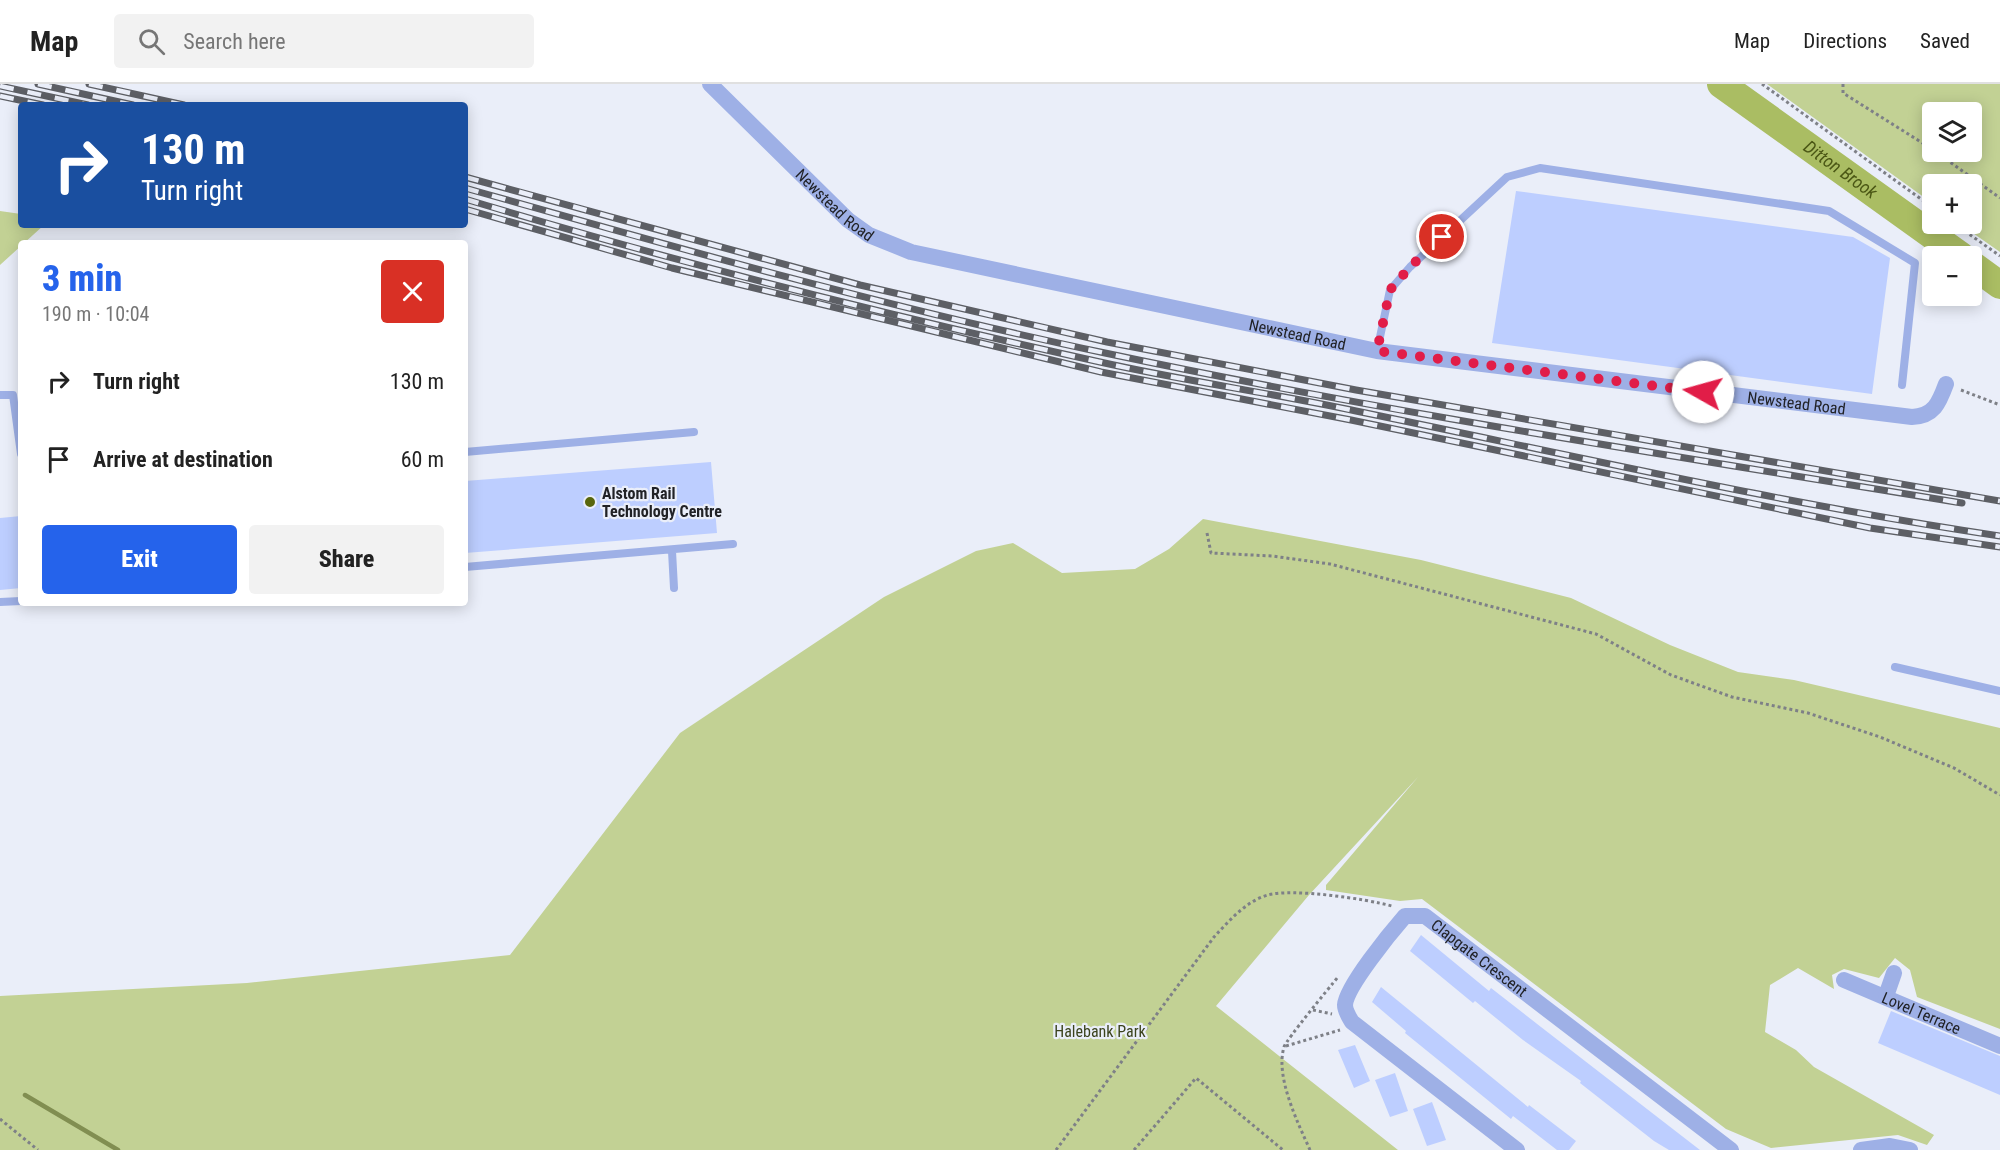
<!DOCTYPE html>
<meta charset="utf-8">
<style>
body{margin:0;font-family:"Roboto Condensed",sans-serif;background:#f2f2f2;color:#222;height:100vh;display:flex;flex-direction:column;font-size:22px;white-space:nowrap}
*{box-sizing:border-box;margin:0}
p{font-size:20px;color:#767676}
.icon{flex:none;width:33px;height:33px;fill:none;stroke:currentColor;stroke-width:2;stroke-linecap:round;stroke-linejoin:round}
.map{position:relative;flex:1;overflow:hidden}
.side{position:absolute;left:18px;top:156px;width:450px;height:366px;display:flex;flex-direction:column;background:#fff;border-radius:6px;box-shadow:0 3px 15px #0003}
.side>*{flex:none}
.guide{position:absolute;left:18px;top:18px;width:450px;height:126px;border-radius:6px;box-shadow:0 3px 15px #0003;background:#1a4fa0;color:#fff;overflow:hidden}
.fabs{position:absolute;left:1922px;top:18px;display:grid;gap:12px}
.fabs a{display:grid;place-items:center;width:60px;height:60px;border-radius:6px;background:#fff;box-shadow:0 3px 15px #0003;font-size:30px}
.pin{position:absolute;display:grid;place-items:center;width:51px;height:51px;color:#fff;margin:-26px;border:3px solid #fff;border-radius:50%;box-shadow:0 2px 6px #0007}
.me{position:absolute;width:66px;margin:-33px;rotate:277deg;stroke-linejoin:round;filter:drop-shadow(0 0 4px #0008)}
.turn{display:flex;align-items:center;gap:21px;height:126px;padding:0 24px;font-size:27px}
.turn .icon{width:78px;height:78px;stroke-width:2.5}
.turn b{display:block;font-size:42px;line-height:51px}
.round{display:grid;place-items:center;flex:none;width:63px;height:63px;border-radius:6px;background:#f2f2f2}
.head{display:flex;align-items:center;justify-content:space-between;height:102px;padding:0 24px}
h1{font-size:36px;font-weight:800;line-height:45px;color:#2563eb}
.primary-button{display:flex;gap:12px;margin-top:auto;padding:12px 24px}
.primary-button a{flex:1;height:69px;border-radius:6px;background:#2563eb;color:#fff;font-size:24px;font-weight:800;line-height:69px;text-align:center}
.primary-button a+a{background:#f2f2f2;color:#222}
ul{padding:0;list-style:none}
li{display:flex;align-items:center;gap:18px;height:78px;padding:0 24px}
li div{flex:1}
li b{display:block;font-size:22px}
li em{font-style:normal}
header{display:flex;align-items:center;gap:36px;box-sizing:border-box;height:84px;padding:0 30px;background:#fff;border-bottom:2px solid #e0e0e0}
header strong{font-size:28px}
nav{display:flex;gap:33px;margin-inline-start:auto;font-size:21px}
.search{width:420px;height:54px;background:#f2f2f2;display:flex;align-items:center;gap:15px;box-sizing:border-box;padding:0 21px;border-radius:6px;color:#767676;font-size:22px}
.map>svg:first-child{display:block}
</style>
<header>
<strong>Map</strong>
<div class="search"><svg class="icon" aria-label="search" viewBox="0 0 24 24"><circle cx="10" cy="10" r="6"/><path d="M15 15l6 6"/></svg>Search here</div>
<nav><a>Map</a><a>Directions</a><a>Saved</a></nav>
</header>
<div class="map">
<svg width="2000" height="1066" viewBox="0 0 2000 1066">
<rect width="100%" height="100%" fill="#eaeef9"/>
<path fill="#c2d194" fill-rule="evenodd" d="M1767,0H2000V168L1960,140H1971V100H1932V119ZM1932,28H1971V68H1932Z
M0,127L21,130V141H44L0,181Z
M1203,435L1421,476L1571,514L1670,561L1738,588L1794,596L2000,644V945L1917,913L1910,886L1895,874L1879,894L1844,885L1832,891L1834,905L1798,884L1770,901L1765,948L1796,966L1814,983L1934,1051L1927,1061L1898,1051L1771,1064L1726,1045L1422,815L1400,817L1326,806V801L1418,693L1309,811L1216,922L1398,1066H0V912L247,899L510,871L680,649L884,513L976,467L1013,459L1062,489L1135,485L1169,465Z"/>
<g fill="none" stroke-linecap="round" stroke-linejoin="round">
<path stroke="#818e51" stroke-width="4.5" d="M25,1011L118,1066"/>
<g stroke="#aabd63" stroke-width="28">
<path id="s1" d="M1721,0L1961,172"/>
<path d="M1971,180L2000,201"/>
</g>
</g>
<path fill="#bdceff" d="M1516,107L1853,153L1890,174L1872,310L1492,259Z
M711,378L717,449L465,469V397Z
M21,432V504L0,506V434Z
M1421,851L1489,907L1491,904L1541,943L1700,1066H1669L1654,1057L1580,999L1581,997L1523,956L1475,917L1473,919L1410,867Z
M1381,903L1528,1023L1529,1021L1576,1057L1569,1066H1557L1513,1032L1511,1035L1405,949L1406,947L1372,918Z
M1891,927L2000,972V1011L1878,959Z
M1355,961L1370,997L1354,1004L1338,966Z
M1395,989L1408,1027L1390,1033L1375,996Z
M1432,1018L1446,1056L1427,1062L1413,1025Z"/>
<g fill="none" stroke-linecap="round" stroke-linejoin="round">
<path stroke="#7e8087" stroke-width="3" stroke-dasharray="3 3" stroke-linecap="butt" d="M1762,0L1932,123
M1843,0V9L1932,65
M1936,68L2000,114
M1955,140L2000,172
M1961,306L2000,321
M1207,449L1211,469L1272,472L1330,480L1596,550L1671,591L1732,613L1808,629L1880,653L1954,684L2000,711
M1313,926L1332,930
M1286,962L1340,946
M0,1035L38,1066
M1056,1066L1214,853C1229,837 1246,817 1268,811C1293,804 1366,815 1392,822
M1134,1066L1196,994L1283,1066
M1310,1066C1298,1039 1275,993 1284,963C1286,956 1329,904 1338,893"/>
<path stroke="#9eb0e6" stroke-width="8" d="M1377,267L1390,206L1410,183L1507,93L1540,84L1829,127L1915,179L1902,301
M0,311H13L21,370
M465,368L694,348
M672,467L674,504
M465,483L733,460
M0,518L21,517
M1895,583L2000,607"/>
<g stroke="#9eb0e6" stroke-width="16">
<path id="s2" d="M710,0L848,136L869,151L911,168L1377,267L1912,333C1934,332 1939,319 1946,300"/>
<path id="s3" d="M1844,896L2000,962"/>
<path d="M1886,912L1894,889"/>
<path id="s4" d="M1517,1066L1352,938C1349,933 1345,927 1345,921C1346,903 1391,848 1405,832H1425L1731,1066"/>
<path d="M1861,1066L1890,1062L1910,1066"/>
</g>
<defs>
<path id="rail" d="M38,0L133,21
M89,0L184,21
M0,2L88,21
M0,12L43,21
M465,93L860,201L1107,258L1356,306L2000,417
M465,104C677,164 890,224 1105,269C1389,329 1676,372 1962,419
M465,115C674,178 887,231 1100,278C1185,297 1271,309 1356,327C1571,371 1784,420 2000,452
M465,125L672,184L1101,288L1351,336L1870,444L2000,463"/>
</defs>
<use href="#rail" stroke="#5d5f65" stroke-width="7"/>
<use href="#rail" stroke="#eaeef9" stroke-width="4.5" stroke-dasharray="14" stroke-linecap="butt"/>
</g>
<g fill="none" stroke-linecap="round" stroke-linejoin="round">
<path stroke="#e11d48" stroke-width="10" stroke-dasharray="0 18" d="M1442,153L1410,183L1390,206L1377,267L1703,308"/>
</g>
<circle fill="#58660d" stroke="#eaeef9" stroke-width="2" cx="590" cy="418" r="6"/>
<g text-anchor="middle" stroke-width="4.5" stroke-linejoin="round" paint-order="stroke">
<g font-size="16" fill="#212226" stroke="#eaeef9">
<text dy="6" stroke="none"><textPath href="#s2" startOffset="174">Newstead Road</textPath></text>
<text dy="6" stroke="none"><textPath href="#s2" startOffset="660">Newstead Road</textPath></text>
<text dy="6" stroke="none"><textPath href="#s2" startOffset="1164">Newstead Road</textPath></text>
<text dy="6" stroke="none"><textPath href="#s4" startOffset="424">Clapgate Crescent</textPath></text>
<text dy="6" stroke="none"><textPath href="#s3" startOffset="84">Lovel Terrace</textPath></text>
</g>
<g font-size="16" font-weight="bold" fill="#212226" stroke="#eaeef9" text-anchor="start">
<text x="602" y="415">Alstom Rail<tspan x="602" dy="18">Technology Centre</tspan></text>
</g>
<g font-size="16" fill="#3b431d" stroke="#eaeef9">
<text x="1100" y="953">Halebank Park</text>
</g>
<g font-size="18" font-style="italic" fill="#4b5715" stroke="#eaeef9">
<text dy="6" stroke="none"><textPath href="#s1" startOffset="147">Ditton Brook</textPath></text>
</g>
</g>
</svg>
<div class="fabs">
<a><svg class="icon" aria-label="layers" viewBox="0 0 24 24"><path d="M12 4l9 5-9 5-9-5zM3 14l9 5 9-5"/></svg></a>
<a>+</a>
<a>−</a>
</div>
<div class="pin" style="left:1442px;top:153px;background:#d93025"><svg class="icon" aria-label="arrive" viewBox="0 0 24 24"><path d="M6 21V4h12l-3 4 3 4H6"/></svg></div>
<svg class="me" style="left:1703px;top:308px" viewBox="-20 -20 40 40"><circle r="19" fill="#fff"/><path d="M0-13L10 11 0 6-10 11z" fill="#e11d48"/></svg>
<div class="guide">
<div class="turn"><svg class="icon" aria-label="right" viewBox="0 0 24 24"><path d="M7 20v-9h11M14 6l5 5-5 5"/></svg><div><b>130 m</b>Turn right</div></div>
</div>
<section class="side">
<div class="head"><div><h1>3 min</h1><p>190 m · 10:04</p></div><a class="round" style="background:#d93025;color:#fff"><svg class="icon" aria-label="close" viewBox="0 0 24 24"><path d="M6 6l12 12M18 6L6 18"/></svg></a></div>
<ul>
<li><svg class="icon" aria-label="right" viewBox="0 0 24 24"><path d="M7 20v-9h11M14 6l5 5-5 5"/></svg><div><b>Turn right</b></div><em>130 m</em></li>
<li><svg class="icon" aria-label="arrive" viewBox="0 0 24 24"><path d="M6 21V4h12l-3 4 3 4H6"/></svg><div><b>Arrive at destination</b></div><em>60 m</em></li>
</ul>
<div class="primary-button"><a>Exit</a><a>Share</a></div>
</section>
</div>
